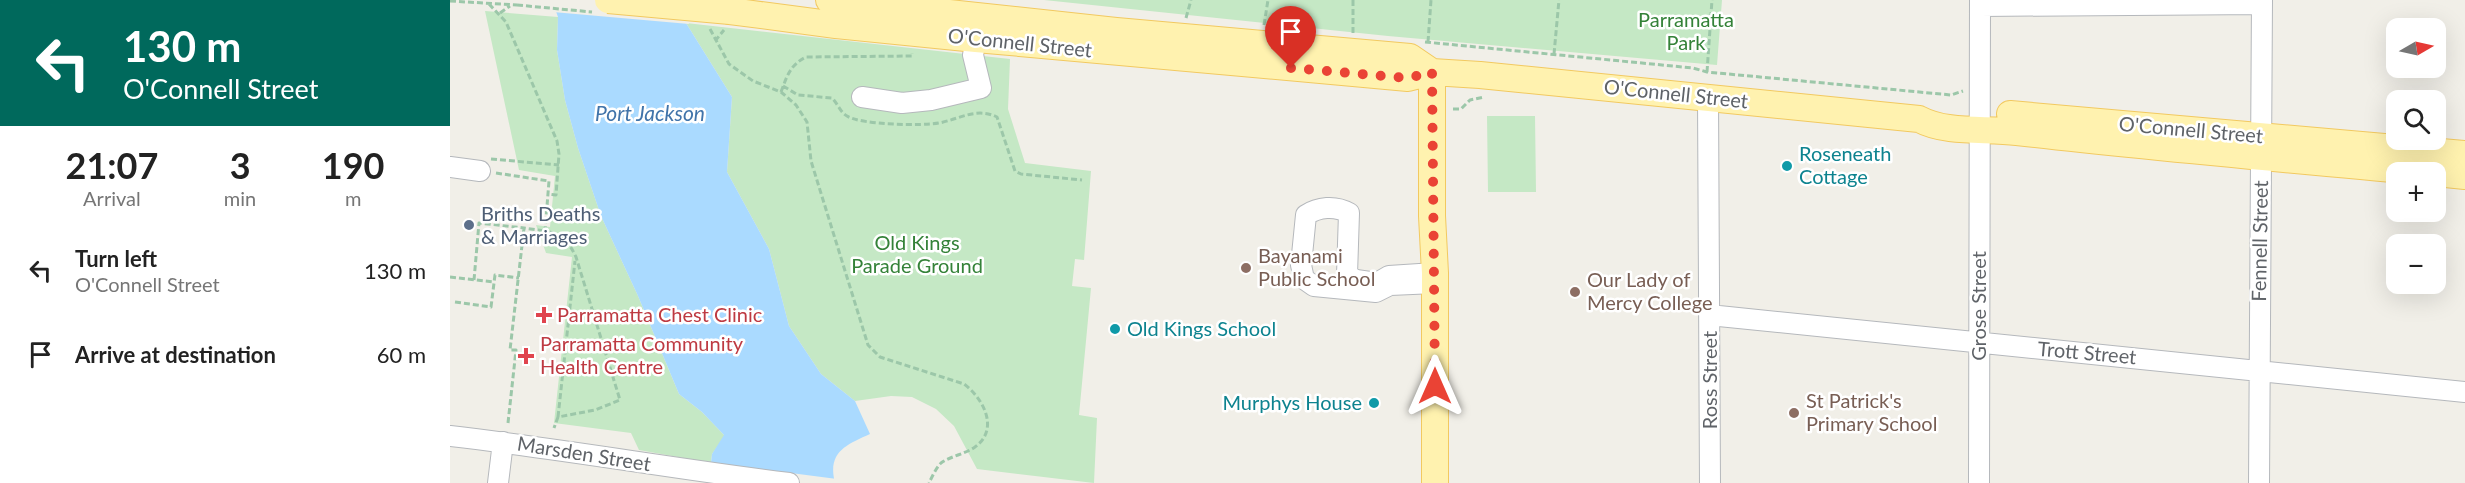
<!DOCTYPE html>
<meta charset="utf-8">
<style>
body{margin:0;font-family:Lato,sans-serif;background:#f2f2f2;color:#222;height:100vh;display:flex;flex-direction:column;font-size:22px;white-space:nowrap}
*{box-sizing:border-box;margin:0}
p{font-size:20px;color:#767676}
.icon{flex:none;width:33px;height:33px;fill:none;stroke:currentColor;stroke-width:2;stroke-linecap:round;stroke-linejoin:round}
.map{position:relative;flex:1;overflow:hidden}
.side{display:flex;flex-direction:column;background:#fff;width:450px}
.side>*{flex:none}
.hud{background:#00695c;color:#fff;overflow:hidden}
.needle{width:39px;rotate:81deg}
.buttons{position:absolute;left:1936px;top:18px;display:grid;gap:12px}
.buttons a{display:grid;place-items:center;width:60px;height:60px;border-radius:12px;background:#fff;box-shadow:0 6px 24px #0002;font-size:30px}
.pin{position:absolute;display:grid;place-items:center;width:51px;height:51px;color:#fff;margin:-62px -26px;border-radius:50% 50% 50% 0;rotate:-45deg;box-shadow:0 0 6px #0007}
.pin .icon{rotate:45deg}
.me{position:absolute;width:66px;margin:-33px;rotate:0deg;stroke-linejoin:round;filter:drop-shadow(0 0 4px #0008)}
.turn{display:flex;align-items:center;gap:21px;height:126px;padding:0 24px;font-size:27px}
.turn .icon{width:78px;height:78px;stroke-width:2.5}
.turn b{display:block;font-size:42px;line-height:51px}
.eta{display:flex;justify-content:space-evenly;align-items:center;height:102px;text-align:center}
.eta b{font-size:36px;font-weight:700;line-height:42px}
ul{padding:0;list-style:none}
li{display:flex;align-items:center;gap:18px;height:84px;padding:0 24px}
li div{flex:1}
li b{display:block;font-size:22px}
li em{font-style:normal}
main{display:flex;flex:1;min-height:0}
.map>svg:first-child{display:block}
</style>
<main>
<section class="side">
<div class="hud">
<div class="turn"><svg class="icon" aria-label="left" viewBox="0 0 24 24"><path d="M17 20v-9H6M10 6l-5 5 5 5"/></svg><div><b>130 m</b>O'Connell Street</div></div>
</div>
<div class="eta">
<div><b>21:07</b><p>Arrival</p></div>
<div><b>3</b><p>min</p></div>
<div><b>190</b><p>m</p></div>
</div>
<ul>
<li><svg class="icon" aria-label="left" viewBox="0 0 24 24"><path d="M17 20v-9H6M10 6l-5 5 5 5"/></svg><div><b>Turn left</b><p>O'Connell Street</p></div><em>130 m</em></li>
<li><svg class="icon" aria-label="arrive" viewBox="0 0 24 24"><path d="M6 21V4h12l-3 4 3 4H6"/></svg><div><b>Arrive at destination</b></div><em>60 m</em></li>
</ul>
</section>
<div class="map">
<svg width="2015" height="483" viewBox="0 0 2015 483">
<rect width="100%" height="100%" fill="#f1efe8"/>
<path fill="#c5e8c5" d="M594,0H1272L1267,65L938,36Z
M35,11L108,17L107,50L115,100L128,148L151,216L188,296L229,394L252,412L275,436L262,454L261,463L189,450L181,433L104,423L122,257L96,253L86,225L100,227L105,176L69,170Z
M236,23L560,59L558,109L575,163L641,171L634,260L625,259L622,286L641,288L629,415L647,418L644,483L527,469L504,426L486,409L462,397L441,396L405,401L371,374L339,326L319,249L277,172L282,97Z
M1037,116H1085L1086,192H1038Z"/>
<path fill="#aadaff" d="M102,0L236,23L282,97L277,172L319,249L339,326L371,374L405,401L420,434C396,445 377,452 385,483L261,463L262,454L274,435L252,412L229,394L188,296L151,216L128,148L115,100L107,50L108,17Z"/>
<path fill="#f1efe8" d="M99,0H230L239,24L103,12Z
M257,462L387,479L388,483H239Z"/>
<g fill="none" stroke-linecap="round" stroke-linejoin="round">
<defs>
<path id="minor" d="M1530,6L1812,4
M412,97L452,103L481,100L531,88L523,55L526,39
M1258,97L1260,483
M0,167L30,171
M985,283L940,285L926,292L864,286L854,279L851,265L856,215C868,207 885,205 899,213L897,275L906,280L927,283L939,276L985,273
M1259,315L2015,392
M0,436C113,449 226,469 339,483
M48,483L53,442
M1529,483L1530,0
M1809,483L1812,0"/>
<path id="major" d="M379,0L666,31L960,57L982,72
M280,11L386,25L526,39L958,78L982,72L1030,75L1469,119C1497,134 1535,128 1567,132C1702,148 1838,159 1974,172
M982,72V216L985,273V483
M1560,114L2015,154
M1986,173L2015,176"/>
</defs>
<use href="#minor" stroke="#b5b8bc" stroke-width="22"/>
<use href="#major" stroke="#f2c960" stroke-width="28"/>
<path stroke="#9cc7a9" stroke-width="3" stroke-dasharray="6 3" stroke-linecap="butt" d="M0,1L67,5
M39,4L56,22L107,141L109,154L106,195L98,194
M50,13L60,6
M736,18L741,0
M814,25L818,0
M260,29L279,64L303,81L331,92L346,105L357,122L361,161L418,345L430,357L514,384C533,398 550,429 525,447C515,454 501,456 491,463C486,468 482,477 479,483
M903,33V0
M265,41L274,30
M975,42L1243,68L1257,72L1501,95L1513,91
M978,42L981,0
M1104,54L1109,0
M1257,72L1262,0
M333,86L348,95L382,98C388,104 390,112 397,116C411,125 471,126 489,123C510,119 526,107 547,117L565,171L571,174L632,180
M331,92C337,76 340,65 356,57L462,56V53
M1003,109H1011L1020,100L1034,97
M41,159L109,165
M46,173L99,181L95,231C112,234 119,242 126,257L170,400L145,410L108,417L104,428
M0,277L44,282
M24,280L29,223L74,228
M5,302L41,307L45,275L69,278
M108,417L125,261
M58,423L66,350H60L74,228L95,231"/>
<use href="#minor" stroke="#fff" stroke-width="20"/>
<use href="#major" stroke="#fff2af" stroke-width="26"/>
<defs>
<path id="major-bridge" d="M158,0L280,11"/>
</defs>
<use href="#major-bridge" stroke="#f2c960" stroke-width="28" stroke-linecap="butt"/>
<path stroke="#9cc7a9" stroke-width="3" stroke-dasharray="6 3" stroke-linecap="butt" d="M67,5L142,12"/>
<use href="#major-bridge" stroke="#fff2af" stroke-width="26"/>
</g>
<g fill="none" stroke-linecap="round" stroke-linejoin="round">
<path stroke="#ea4335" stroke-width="10" stroke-dasharray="0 18" d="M841,68L958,78L982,72L985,386"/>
</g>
<g fill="#0f9aa8" stroke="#fff" stroke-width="2">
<circle cx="1337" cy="166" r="6"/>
<circle cx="665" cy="329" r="6"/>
<circle cx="924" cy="403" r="6"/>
</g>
<circle fill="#5c6f8a" stroke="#fff" stroke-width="2" cx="19" cy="225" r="6"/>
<g fill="#8d6e63" stroke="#fff" stroke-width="2">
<circle cx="796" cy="268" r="6"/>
<circle cx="1125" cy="292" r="6"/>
<circle cx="1344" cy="413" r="6"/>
</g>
<g fill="#e0444e" stroke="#fff" stroke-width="2">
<path d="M91 306h6v6h6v6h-6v6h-6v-6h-6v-6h6z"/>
<path d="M73 347h6v6h6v6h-6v6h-6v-6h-6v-6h6z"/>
</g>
<g text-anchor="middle" stroke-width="5" stroke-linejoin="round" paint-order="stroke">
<g font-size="20" fill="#348238" stroke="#fff">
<text x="1236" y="27">Parramatta<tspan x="1236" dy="23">Park</tspan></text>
<text x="467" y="250">Old Kings<tspan x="467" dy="23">Parade Ground</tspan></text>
</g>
<g font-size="20" fill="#5f6368" stroke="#fff">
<text transform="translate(570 43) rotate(6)" y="7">O'Connell Street</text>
<text transform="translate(1226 94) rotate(6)" y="7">O'Connell Street</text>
<text transform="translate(1741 130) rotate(5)" y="7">O'Connell Street</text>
<text transform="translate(1810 241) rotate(-89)" y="7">Fennell Street</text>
<text transform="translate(1529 306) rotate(-90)" y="7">Grose Street</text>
<text transform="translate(1637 353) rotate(5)" y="7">Trott Street</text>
<text transform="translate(1260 380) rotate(-90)" y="7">Ross Street</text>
<text transform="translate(134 454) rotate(9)" y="7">Marsden Street</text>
</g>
<g font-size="20" fill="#0d838f" stroke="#fff" text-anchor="start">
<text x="1349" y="161">Roseneath<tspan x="1349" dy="23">Cottage</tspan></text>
<text x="677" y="336">Old Kings School</text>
<text x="912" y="410" text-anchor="end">Murphys House</text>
</g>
<g font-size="20" fill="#4e5e75" stroke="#fff" text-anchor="start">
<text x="31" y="221">Briths Deaths<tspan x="31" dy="23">&amp; Marriages</tspan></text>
</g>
<g font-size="20" fill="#785e54" stroke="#fff" text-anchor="start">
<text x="808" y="263">Bayanami<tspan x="808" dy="23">Public School</tspan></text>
<text x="1137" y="287">Our Lady of<tspan x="1137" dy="23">Mercy College</tspan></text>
<text x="1356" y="408">St Patrick's<tspan x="1356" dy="23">Primary School</tspan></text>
</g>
<g font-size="20" fill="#be3a42" stroke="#fff" text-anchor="start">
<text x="107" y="322">Parramatta Chest Clinic</text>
<text x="90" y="351">Parramatta Community<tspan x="90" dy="23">Health Centre</tspan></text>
</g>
<g font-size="21" font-style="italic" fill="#4174aa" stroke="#fff">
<text x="200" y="121">Port Jackson</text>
</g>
</g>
</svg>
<div class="buttons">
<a><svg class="needle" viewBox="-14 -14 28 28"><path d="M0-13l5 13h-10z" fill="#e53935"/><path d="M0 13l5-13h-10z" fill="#767676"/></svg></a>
<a><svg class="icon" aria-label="search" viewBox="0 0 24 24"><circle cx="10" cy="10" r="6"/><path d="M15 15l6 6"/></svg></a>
<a>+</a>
<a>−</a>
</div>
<div class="pin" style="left:841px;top:68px;background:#d93025"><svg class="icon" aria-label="arrive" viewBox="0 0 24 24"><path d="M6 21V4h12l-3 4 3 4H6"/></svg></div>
<svg class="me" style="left:985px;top:386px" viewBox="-20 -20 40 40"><path d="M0-17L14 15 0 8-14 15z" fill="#ea4335" stroke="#fff" stroke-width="4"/></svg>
</div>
</main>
